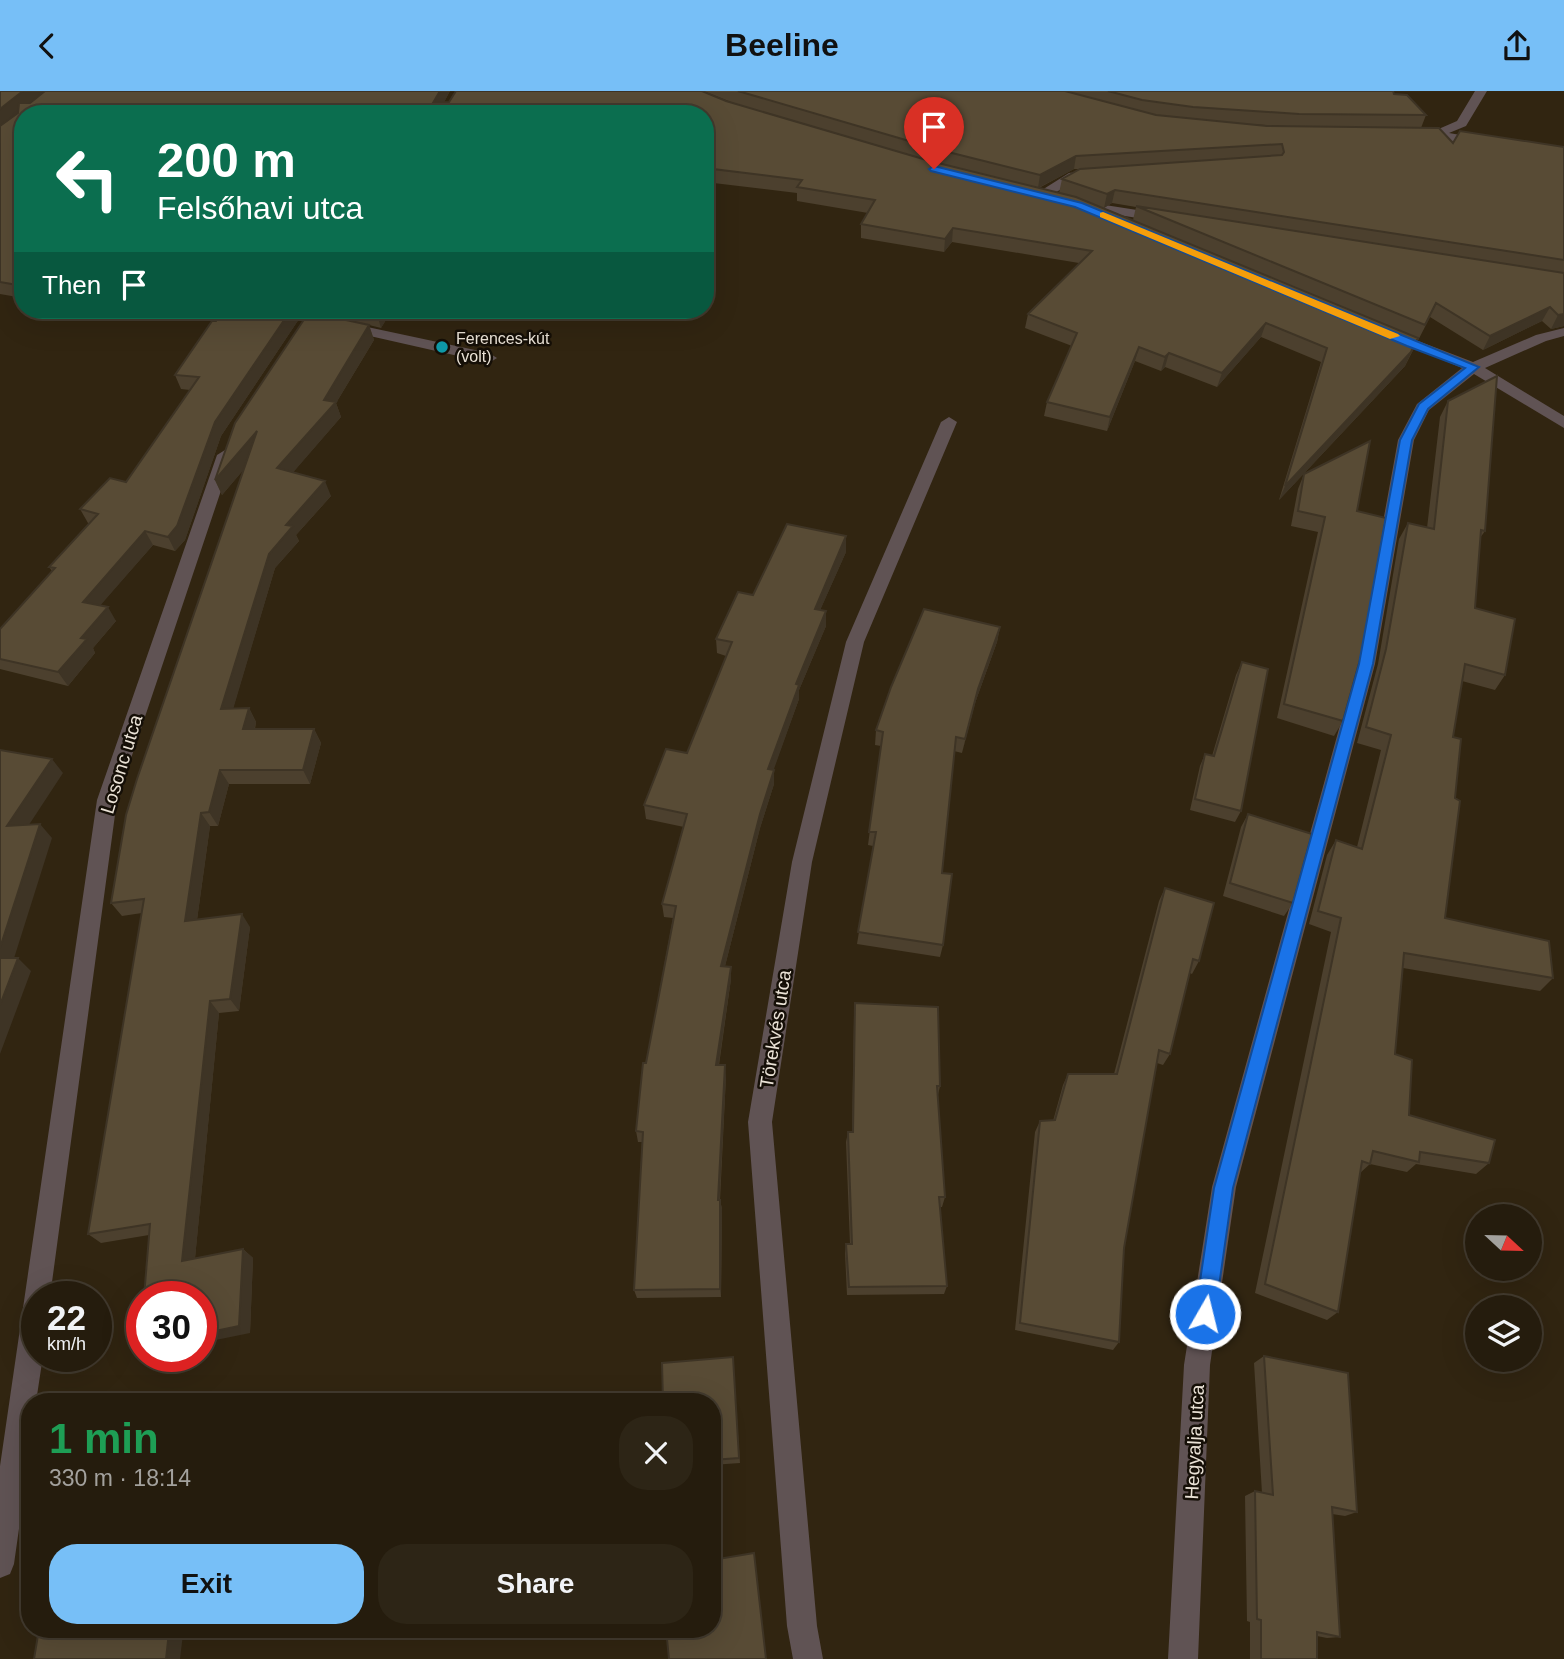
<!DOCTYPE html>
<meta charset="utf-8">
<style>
body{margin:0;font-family:Helvetica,sans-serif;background:#2d2516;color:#f1f3f6;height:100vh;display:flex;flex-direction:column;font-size:26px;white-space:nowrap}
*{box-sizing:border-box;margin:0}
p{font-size:23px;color:#a3a19d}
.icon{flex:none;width:38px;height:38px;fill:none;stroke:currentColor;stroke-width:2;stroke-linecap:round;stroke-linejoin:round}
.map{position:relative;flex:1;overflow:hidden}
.side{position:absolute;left:21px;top:1302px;width:700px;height:245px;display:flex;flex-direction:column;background:#251c0d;border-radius:28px;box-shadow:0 7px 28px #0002,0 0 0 2px #423a2e}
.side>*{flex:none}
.hud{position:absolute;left:14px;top:14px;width:700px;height:214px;border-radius:28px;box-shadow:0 7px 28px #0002,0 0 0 2px #423a2e;background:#0b6e4f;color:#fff;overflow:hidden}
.needle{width:46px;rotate:112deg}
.fabs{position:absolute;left:1465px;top:1113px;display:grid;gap:14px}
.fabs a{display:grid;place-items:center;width:77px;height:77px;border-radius:50%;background:#251c0d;box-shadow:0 7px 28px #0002,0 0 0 2px #423a2e;font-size:35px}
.speed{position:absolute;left:21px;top:1190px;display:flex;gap:14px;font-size:35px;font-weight:700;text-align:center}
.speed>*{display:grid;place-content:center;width:91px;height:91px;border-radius:50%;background:#251c0d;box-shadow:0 7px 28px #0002,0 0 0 2px #423a2e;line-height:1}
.speed small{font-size:18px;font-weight:400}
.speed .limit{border:10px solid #d22;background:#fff;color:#111}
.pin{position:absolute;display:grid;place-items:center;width:60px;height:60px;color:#fff;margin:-72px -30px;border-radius:50% 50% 50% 0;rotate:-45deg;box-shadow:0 0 7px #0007}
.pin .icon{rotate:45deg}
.me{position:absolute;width:77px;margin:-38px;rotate:8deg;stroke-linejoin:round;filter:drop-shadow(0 0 5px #0008)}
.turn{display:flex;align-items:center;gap:24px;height:147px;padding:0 28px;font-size:32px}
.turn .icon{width:91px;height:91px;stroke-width:2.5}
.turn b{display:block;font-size:49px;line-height:60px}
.then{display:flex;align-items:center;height:66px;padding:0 28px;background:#0003;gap:14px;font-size:26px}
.round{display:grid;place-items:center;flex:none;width:74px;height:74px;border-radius:28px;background:#2d2516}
.head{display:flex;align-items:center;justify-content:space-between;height:119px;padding:0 28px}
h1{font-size:42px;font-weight:700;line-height:52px;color:#1e9e55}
.action{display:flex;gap:14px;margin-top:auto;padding:14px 28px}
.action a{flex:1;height:80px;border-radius:28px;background:#77bff7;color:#111;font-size:28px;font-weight:700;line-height:80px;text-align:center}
.action a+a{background:#2d2516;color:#f1f3f6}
header{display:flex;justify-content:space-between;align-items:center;height:91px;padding:0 28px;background:#77bff7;color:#111;font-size:32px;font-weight:700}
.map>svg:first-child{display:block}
</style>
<header><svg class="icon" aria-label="back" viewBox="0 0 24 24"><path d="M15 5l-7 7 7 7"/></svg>Beeline<svg class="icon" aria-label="share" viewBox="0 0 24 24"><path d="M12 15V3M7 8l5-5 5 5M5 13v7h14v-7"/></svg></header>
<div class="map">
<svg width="1564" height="1568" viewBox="0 0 1564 1568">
<rect width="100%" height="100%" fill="#312511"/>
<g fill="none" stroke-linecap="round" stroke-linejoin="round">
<path fill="#605354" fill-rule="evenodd" d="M1475,0H1487L1466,35L1449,42L1489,49V55L1416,47V41L1434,40L1457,30Z
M1086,80L1092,84L1091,87L1077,89L1046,107L1041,108L1034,104L1069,82Z
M1079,110L1163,123L1170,127L1163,131L1074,117V111Z
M344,231L489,262L497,267L489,272L339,238L337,235L339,232Z
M1564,237V245L1546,250L1485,277L1564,325V337L1474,283L1429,319L1414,349L1375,573L1236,1096L1210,1274L1198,1568H1168L1184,1274L1212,1096L1357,573L1398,349L1417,313L1462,277L1383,244L1390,240L1395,241L1473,271L1536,244Z
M949,326L957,331L864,551L812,771L772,1031L817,1535L823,1568H793L787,1535L748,1031L792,771L846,551L941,331Z
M225,359L233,364L117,709L50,1206H37V1265H43L36,1311H30V1360L14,1473L10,1483L0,1487V1375L97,709L217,364Z"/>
</g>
<path fill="#4c402e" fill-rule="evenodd" d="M0,0H450L444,11L726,10L934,71L736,13L703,0H1393L1394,3L1426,24L1421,37L1453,52L1564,56V235L1551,238L1542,230L1483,259L1430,226L1405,275L1279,409L1321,271L1261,246L1217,296L1165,276L1161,280L1135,270L1107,340L1044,325L1047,311L1072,255L1025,237L1028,223L1079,172L952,151L944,161L861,147V133L868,122L797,110V102L705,91V23H23V207L0,203ZM1242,33L1287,35H1267ZM1074,78H1080L1062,88L1059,102L1039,97ZM1112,112L1136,116L1133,129L1097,114L1104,117Z
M223,219H305L221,345L185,449L175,460L153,454L100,514L116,530L93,557L95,562L68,595L0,578V538L52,480L49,476L90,432H88L80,418L126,391L190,299L181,298L175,284L216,230Z
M320,219H392L381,237L369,234L374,249L336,312L341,326L293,381L331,405L296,444L299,450L275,477L233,617H249L256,631L255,638H314L321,652L310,693H229L218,735H210L197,829L250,836L239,920L219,922L195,1167L243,1158L253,1167L250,1242L149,1144L101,1152L88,1143L142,822L122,825L111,812L244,378L222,404L215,389L322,224Z
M1448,310L1485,440L1480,447L1475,517L1505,584L1495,599L1462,590L1453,646L1455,707L1445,827L1553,887L1540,900L1403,877L1395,963L1409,1024L1489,1072L1476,1083L1416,1073L1407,1081L1370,1073L1360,1082L1338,1221L1327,1229L1255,1202L1331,841L1309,833L1327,764L1336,749L1357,756L1381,659L1357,652L1378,573L1399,448L1408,432L1427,437L1440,326Z
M1304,383L1357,420L1343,630L1334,645L1277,627L1318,441L1291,435L1298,398Z
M846,461L820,519L826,535L799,599V608L773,679L774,693L760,737L725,875L731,876V888L719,974L726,985L720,1109L722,1118L721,1206L637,1207L634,1199L642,1051H638L636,1040L646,972L673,827L664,826L662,813L684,736L646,728L644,714L687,662L726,565L717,562L716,548L753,504Z
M1000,536L997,551L975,612L962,662L954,660L942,782L943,854L940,866L857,853L873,755L868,754L881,655L875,654L876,639Z
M1242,571L1241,720L1235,731L1190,719L1200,675L1205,663L1212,665L1236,584Z
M1248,723L1293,812L1284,825L1223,805L1241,736Z
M1165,797L1199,870L1192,883L1190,882L1170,963L1163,974L1157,972L1124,1157L1119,1251L1113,1259L1015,1239L1035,1041L1040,1030H1053L1063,994L1068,983H1114L1159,810Z
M855,912L940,995L938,1004L945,1106L942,1116H940L947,1195L944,1203L847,1204L845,1162L846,1153H850L846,1051L848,1041H852L854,924Z
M1264,1265L1357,1421L1345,1425L1332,1423L1340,1546L1327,1547L1317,1545V1568H1250V1531L1247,1530L1245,1405L1255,1400L1262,1402L1254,1272Z
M733,1266L740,1372L712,1374V1311Z"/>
<path fill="#3e3425" d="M23,0H46L0,37V18Z
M440,0H450L438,23L433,12Z
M513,16L514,23H507Z
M1076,65L1074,78L1038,97L1040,84Z
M1115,99L1112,112L1104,117L1107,103Z
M953,137L952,151L944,161L945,148Z
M1550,216L1542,230L1483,259L1490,245Z
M291,219H305L221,345L185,449L175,460L168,446L215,331Z
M379,219H392L381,237L377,223Z
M1564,223V235L1551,238L1558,224Z
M1266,232L1261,246L1217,296L1222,282Z
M369,234L374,249L336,312L341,326L284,392L277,377L324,309Z
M1418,247L1405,275L1279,409L1285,395Z
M1139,256L1135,270L1107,340L1110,326Z
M1169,262L1165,276L1161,280L1165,266Z
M257,340L264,355L222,404L215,389Z
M325,390L331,405L296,444L299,450L275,477L229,632L221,618L269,463L286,434Z
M145,440L153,454L92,524L83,511Z
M846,445V461L814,533L815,518Z
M108,516L116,530L93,557L95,562L68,595L58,581L81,547Z
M826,520V535L799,599V608L769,692L768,678L796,593Z
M1000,536L997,551L975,612L962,662L978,598Z
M249,617L256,631L251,652L243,638Z
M314,638L321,652L310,693L303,679Z
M52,668L63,682L19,749L7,735Z
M220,679L229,693L218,735L209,721Z
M774,679V693L760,737L722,887L721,875L760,723Z
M201,722L210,735L195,843L185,830Z
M40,733L52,747L10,880L0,871V857Z
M242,823L250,836L239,920L230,908Z
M18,867L31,880L0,963V914Z
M731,876V888L717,985L716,974Z
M210,910L219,922L194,1178L182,1170Z
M725,974L726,985L719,1118L718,1109Z
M720,1109L722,1118L721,1206L720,1198Z
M243,1158L253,1167L250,1242L201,1252V1243Z
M156,1305L168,1311H156Z
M141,1538H156L155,1548L140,1546Z
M169,1541L183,1543L180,1568H166Z"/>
<path fill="#584b35" stroke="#3e3425" stroke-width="2" d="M0,0H23L0,18Z
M45,0H440L433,12L449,11L456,0H702L726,10L930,70L1076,106L1418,247L1411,261L1285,395L1327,257L1266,232L1222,282L1169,262L1165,266L1139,256L1110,326L1047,311L1077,242L1028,223L1092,160L953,137L945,148L861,133L875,109L797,96L802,89L705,77V23H548L513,16L507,23H23V195L0,191V35L18,22L19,12H30Z
M738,0H1065L1156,24L1267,35L1439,37L1453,52L1460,40L1564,56V169L1115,99L1107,103L1062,88L1080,78L1282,64L1284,61L1282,53L1076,65L1040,84L940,59Z
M1108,0H1393L1394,3L1407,4L1426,24L1299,23L1193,16L1142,9Z
M1136,115L1564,182V223L1558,224L1550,216L1490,245L1436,212L1425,234Z
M223,219H291L215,331L177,435L168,446L145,440L83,511L108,516L81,547L87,548L58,581L0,568V538L55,477L49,476L98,423L80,418L110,387L126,391L199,286L175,284L212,230H216Z
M358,219H379L377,223Z
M309,221L369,234L324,309L336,311L277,377L325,390L286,434L293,435L269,463L221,618L249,617L243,638H314L303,679H220L209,721L201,722L185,830L242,823L230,908L210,910L182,1170L243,1158L239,1235L201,1243V1206H144L150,1133L88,1143L144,808L111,812L126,724L137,688L257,340L215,389L235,332Z
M1497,285L1485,440L1481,439L1475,517L1515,528L1505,584L1465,573L1453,646L1461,648L1455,707L1460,710L1445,827L1549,850L1553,887L1404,862L1395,963L1412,969L1409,1024L1495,1049L1489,1072L1420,1061L1419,1071L1373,1060L1370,1073L1362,1070L1338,1221L1265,1193L1341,827L1318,820L1336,749L1362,758L1391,644L1366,636L1386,558L1408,432L1434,438L1448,310Z
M1370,350L1357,420L1386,427L1363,558L1343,630L1284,613L1325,426L1298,420L1304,383Z
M787,433L846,445L815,518L826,520L796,593L799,594L768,678L774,679L760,723L721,875L731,876L716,974H725L718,1109H720V1198L634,1199L643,1041L636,1040L643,972H646L676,815L662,813L687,723L644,714L666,658L687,662L732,551L716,548L738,501L753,504Z
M924,518L1000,536L978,598L965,648L956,646L942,782L952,783L943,854L858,841L876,741H869L883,641L876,639L891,596Z
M1242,571L1268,578L1241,720L1195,708L1205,663L1214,665Z
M0,659L52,668L7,735L40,733L0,857Z
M1248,723L1312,743L1293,812L1230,792Z
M1165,797L1214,812L1199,870L1193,868L1170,963L1159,959L1124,1157L1119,1251L1020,1232L1040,1030L1055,1029L1068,983H1117Z
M0,867H18L0,914Z
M855,912L938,916L940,995H937L945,1106H939L947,1195L849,1196L846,1153H852L848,1041H853Z
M142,1233V1255H140Z
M1264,1265L1348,1282L1357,1421L1332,1416L1340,1546L1317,1541V1568H1261V1529L1257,1528L1255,1400L1273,1404Z
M733,1266L739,1367L712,1369V1311H663L662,1272Z
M156,1305V1311H130Z
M754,1462L766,1568H669L666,1538H712V1469Z
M39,1538H141L140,1546L169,1541L166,1568H34Z"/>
<path fill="#1a73e8" stroke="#114b97" stroke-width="2" d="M934,75L1082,112L1479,276L1428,318L1412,349L1373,573L1233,1097L1215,1223L1212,1230L1205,1233L1198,1230L1195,1223L1214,1097L1359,573L1400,349L1419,313L1465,277L1407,255L1075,116L931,80L929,78Z"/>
<path fill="#f59e0b" d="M1103,121L1398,243L1400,245L1390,248L1100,126V122Z"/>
<circle fill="#0f9aa8" stroke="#150f07" stroke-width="2.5" cx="442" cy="256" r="7"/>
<g text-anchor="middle" stroke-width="5" stroke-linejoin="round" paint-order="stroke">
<g font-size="16" fill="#eae2d6" stroke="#150f07" text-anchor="start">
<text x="456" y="253">Ferences-kút<tspan x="456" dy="18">(volt)</tspan></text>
</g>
<g font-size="19" fill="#eae2d6" stroke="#150f07">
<text transform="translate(121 673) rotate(-73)" y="7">Losonc utca</text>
<text transform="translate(775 938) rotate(-81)" y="7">Törekvés utca</text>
<text transform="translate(1194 1351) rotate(-87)" y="7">Hegyalja utca</text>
</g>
</g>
</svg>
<div class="fabs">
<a><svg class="needle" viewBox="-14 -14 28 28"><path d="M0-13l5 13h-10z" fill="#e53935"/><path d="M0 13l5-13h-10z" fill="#a3a19d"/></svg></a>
<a><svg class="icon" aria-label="layers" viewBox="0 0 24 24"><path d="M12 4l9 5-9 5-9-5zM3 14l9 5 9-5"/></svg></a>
</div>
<div class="speed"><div>22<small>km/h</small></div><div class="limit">30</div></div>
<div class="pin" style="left:934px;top:78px;background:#d93025"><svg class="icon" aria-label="arrive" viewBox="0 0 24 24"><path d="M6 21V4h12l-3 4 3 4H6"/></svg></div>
<svg class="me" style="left:1205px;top:1223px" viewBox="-20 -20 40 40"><circle r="17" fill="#1a73e8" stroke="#fff" stroke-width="3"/><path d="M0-11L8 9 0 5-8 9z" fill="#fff"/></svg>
<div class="hud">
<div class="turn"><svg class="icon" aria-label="left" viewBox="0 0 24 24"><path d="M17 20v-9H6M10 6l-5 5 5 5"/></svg><div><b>200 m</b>Felsőhavi utca</div></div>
<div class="then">Then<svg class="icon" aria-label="arrive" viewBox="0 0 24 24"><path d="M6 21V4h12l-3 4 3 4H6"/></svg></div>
</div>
<section class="side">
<div class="head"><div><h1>1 min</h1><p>330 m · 18:14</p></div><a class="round"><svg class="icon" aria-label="close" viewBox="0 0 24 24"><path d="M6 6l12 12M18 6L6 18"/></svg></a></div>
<div class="action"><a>Exit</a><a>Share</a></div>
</section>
</div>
